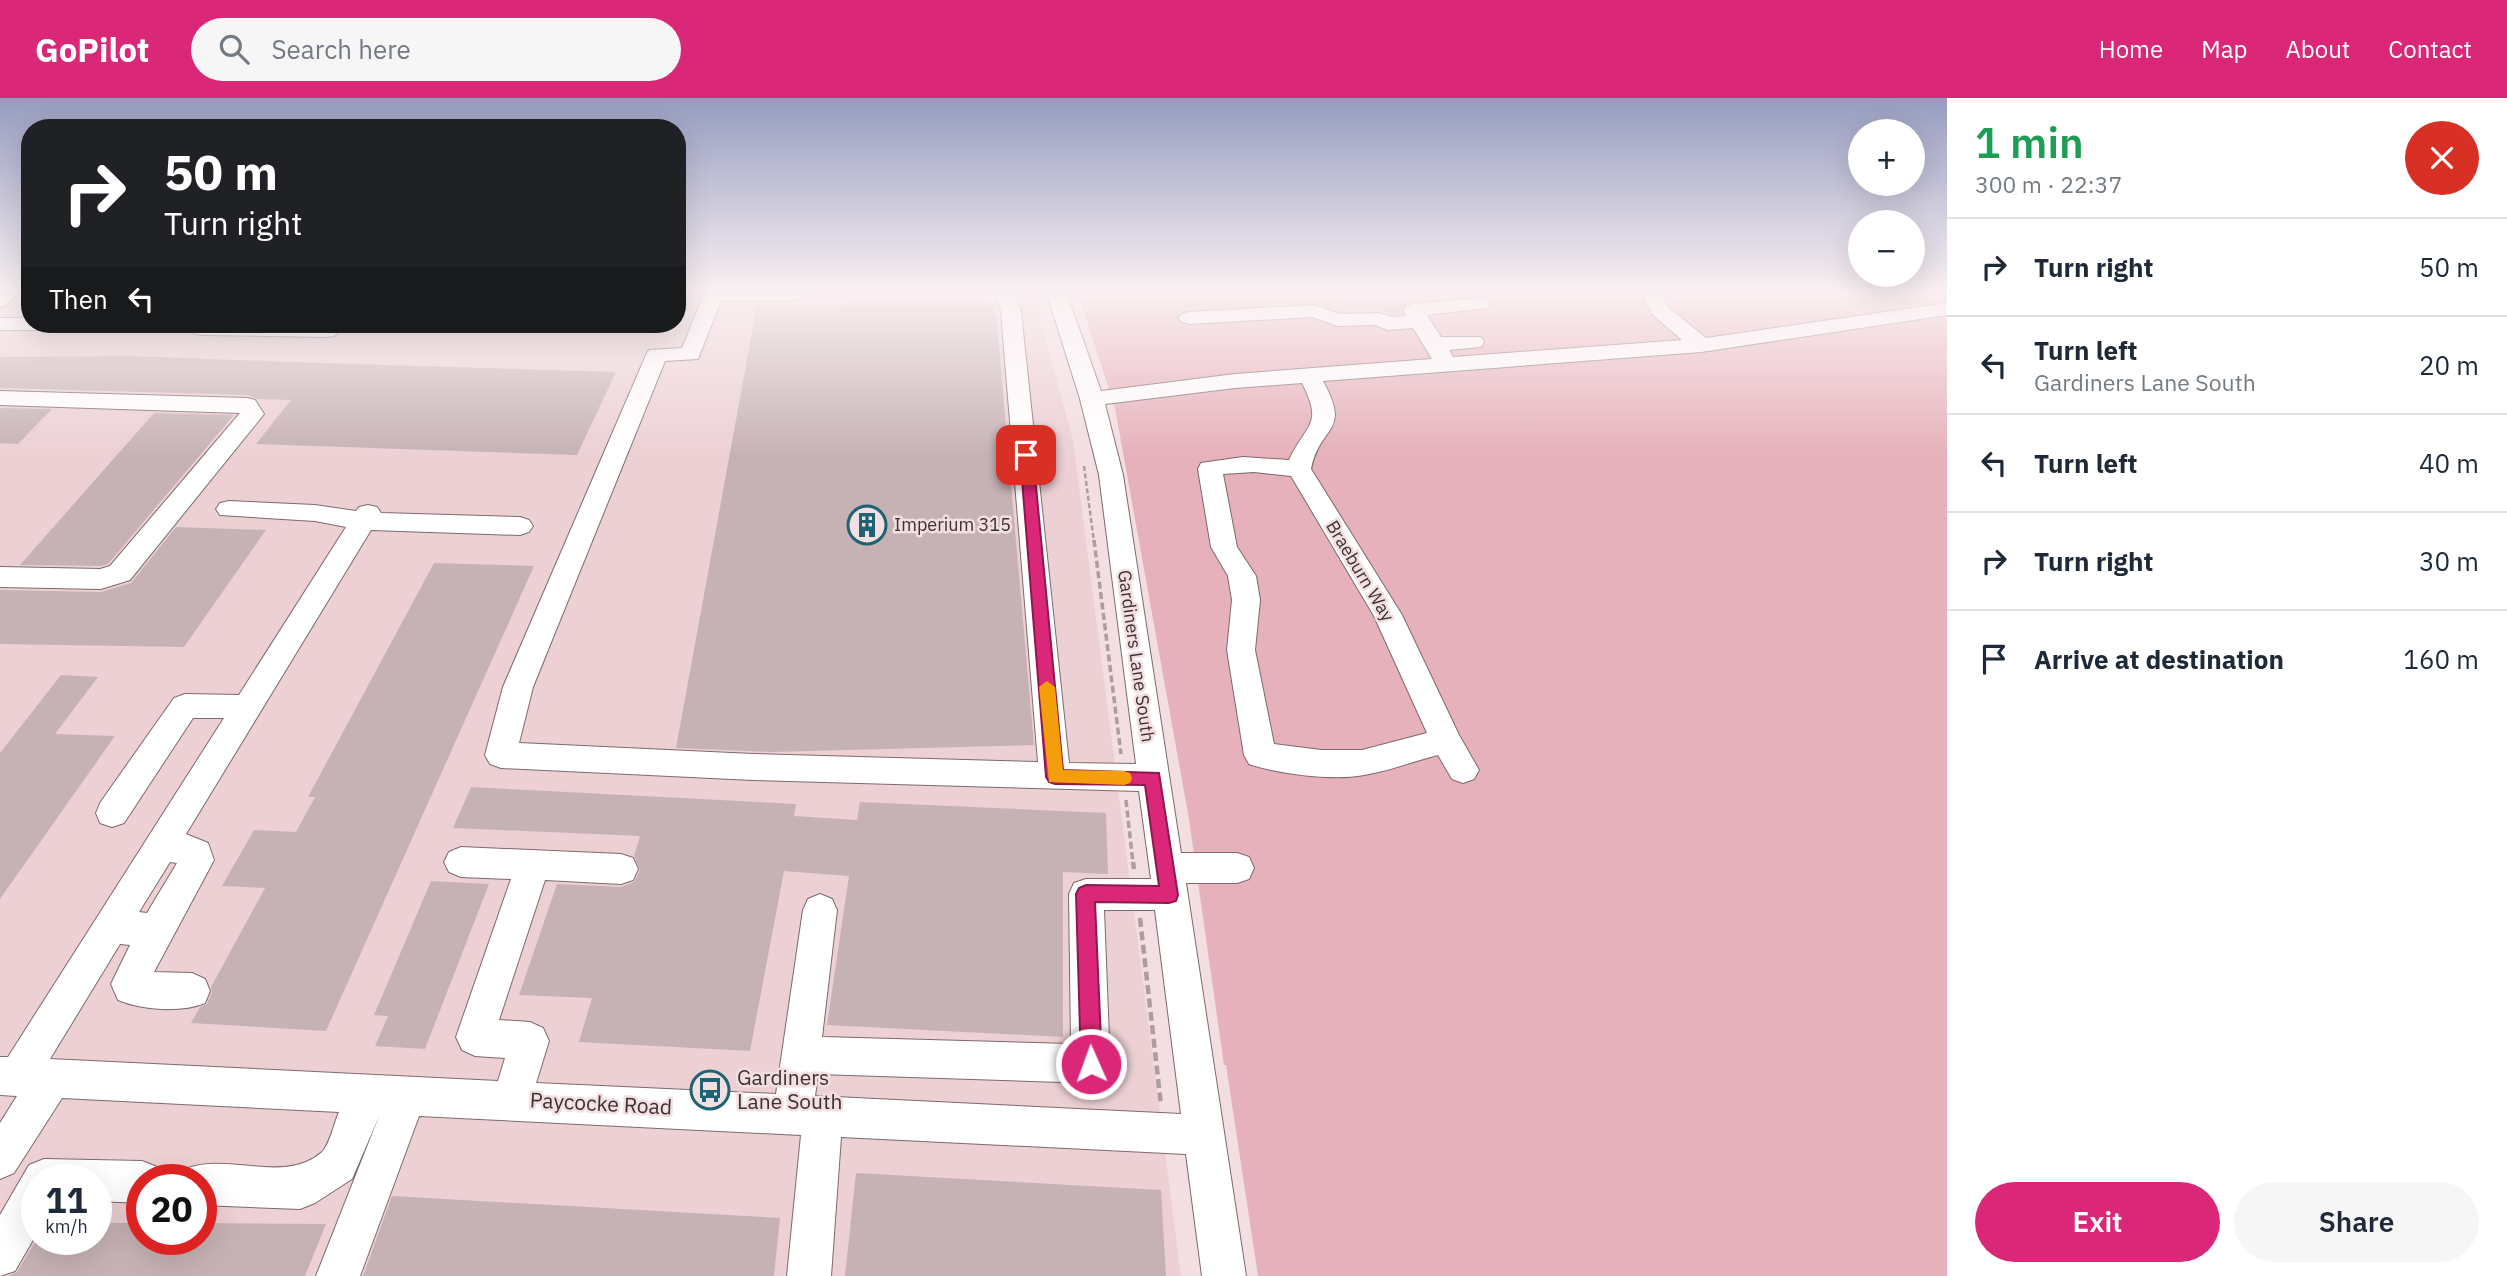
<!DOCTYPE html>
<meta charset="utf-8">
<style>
body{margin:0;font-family:"IBM Plex Sans",sans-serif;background:#f6f6f7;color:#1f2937;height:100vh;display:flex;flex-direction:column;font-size:26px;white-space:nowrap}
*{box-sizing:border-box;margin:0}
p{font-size:23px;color:#747a83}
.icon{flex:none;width:38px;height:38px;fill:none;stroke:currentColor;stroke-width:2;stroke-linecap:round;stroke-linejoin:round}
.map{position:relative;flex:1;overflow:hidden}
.drawer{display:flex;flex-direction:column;background:#fff;width:560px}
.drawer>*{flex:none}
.hud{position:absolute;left:21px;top:21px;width:665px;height:214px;border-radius:28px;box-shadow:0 7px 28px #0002;background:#202124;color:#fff;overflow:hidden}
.tools{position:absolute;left:1848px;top:21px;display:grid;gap:14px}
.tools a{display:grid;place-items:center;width:77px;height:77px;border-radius:50%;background:#fff;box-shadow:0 7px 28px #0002;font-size:35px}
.speed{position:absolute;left:21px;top:1066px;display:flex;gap:14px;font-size:35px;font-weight:700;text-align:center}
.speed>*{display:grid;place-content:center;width:91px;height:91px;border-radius:50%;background:#fff;box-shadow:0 7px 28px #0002;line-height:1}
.speed small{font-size:18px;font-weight:400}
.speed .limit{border:10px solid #d22;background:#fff;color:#111}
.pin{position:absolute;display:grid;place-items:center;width:60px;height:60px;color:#fff;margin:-30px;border-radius:14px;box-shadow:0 4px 10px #0006}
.me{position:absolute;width:77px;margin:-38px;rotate:358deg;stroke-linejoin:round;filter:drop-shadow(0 0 5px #0008)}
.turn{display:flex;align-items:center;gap:24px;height:147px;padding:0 28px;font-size:32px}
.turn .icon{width:91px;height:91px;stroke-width:2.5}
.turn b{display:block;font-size:49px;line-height:60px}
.then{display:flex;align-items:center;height:66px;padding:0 28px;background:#0003;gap:14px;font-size:26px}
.round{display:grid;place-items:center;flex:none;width:74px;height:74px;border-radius:37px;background:#f6f6f7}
.headline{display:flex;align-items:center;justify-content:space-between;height:119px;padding:0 28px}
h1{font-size:42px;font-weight:600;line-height:52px;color:#1e9e55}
.primary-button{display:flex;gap:14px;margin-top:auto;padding:14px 28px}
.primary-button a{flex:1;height:80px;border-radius:42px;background:#db2777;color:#fff;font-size:28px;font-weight:600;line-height:80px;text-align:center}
.primary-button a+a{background:#f6f6f7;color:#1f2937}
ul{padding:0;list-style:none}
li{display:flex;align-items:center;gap:21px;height:98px;padding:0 28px;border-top:2px solid #e0e1e3}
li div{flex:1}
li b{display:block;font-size:26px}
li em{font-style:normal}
header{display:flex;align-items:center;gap:42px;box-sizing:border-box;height:98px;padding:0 35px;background:#db2777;color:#fff}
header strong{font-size:33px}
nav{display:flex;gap:38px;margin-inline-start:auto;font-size:24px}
.search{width:490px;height:63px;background:#f6f6f7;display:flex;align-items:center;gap:18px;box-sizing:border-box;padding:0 24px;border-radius:38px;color:#747a83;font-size:26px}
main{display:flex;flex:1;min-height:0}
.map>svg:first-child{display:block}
</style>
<header>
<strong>GoPilot</strong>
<div class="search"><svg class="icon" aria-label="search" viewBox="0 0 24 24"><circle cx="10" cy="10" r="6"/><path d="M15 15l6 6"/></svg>Search here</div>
<nav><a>Home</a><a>Map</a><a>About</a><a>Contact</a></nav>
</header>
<main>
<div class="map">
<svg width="1947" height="1178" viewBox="0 0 1947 1178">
<rect width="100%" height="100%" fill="#f3dee1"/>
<path fill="#ecd0d4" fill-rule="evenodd" d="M0,193H30V226H677V193H1032L1073,342L1181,1178H0ZM37,1082H96V1141H37ZM142,1082H201V1141H142Z"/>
<path fill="#e6b1ba" d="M1077,193H1947V1178H1258L1226,967H1224L1189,721L1115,310Z"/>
<path fill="#c6b2b5" d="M849,193H982L983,204H995L1034,647L772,654L676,650L757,207L848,206Z
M1381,195L1383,197H1399L1405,206L1401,210L1402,216L1379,212L1350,213L1340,197Z
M130,258L319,265L616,274L577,357L256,346L291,302L257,301L247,297L0,290V259Z
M0,310L52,311L18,346L0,345Z
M154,315L234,317L108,466L100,468L20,467Z
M176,429L266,432L184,549L0,546V492L101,494L131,485Z
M434,465L534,468L326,933L191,925L200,909L207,906L212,894L211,889L265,790L222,788L254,732L296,734L315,699H308Z
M61,577L98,579L55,636L115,638L0,801V655Z
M471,689L796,706L794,718L857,722L860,704L1106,715L1108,776L1063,774V939L827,927L849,778L784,773L750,953L579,944L592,900L519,897L557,786L621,789L634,784L640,772L634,758L640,738L453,730Z
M431,783L489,786L425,951L375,948L388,918L374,917Z
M856,1075L1161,1092L1166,1178H845Z
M392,1098L780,1120L774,1178H363Z
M96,1125H142V1141H201V1125L326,1126L305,1178H8L17,1174L37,1141H96Z"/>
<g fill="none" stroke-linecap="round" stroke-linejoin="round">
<defs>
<path id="minor" d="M0,193H20L7,207L0,209Z
M677,193H690L684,202L677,204Z
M705,193H807L803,200L796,202L721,203L698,261L665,263L533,589L519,645L753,656L1038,664L1001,214L995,193H1015L1021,214L1069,665L1136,666L1099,377L1080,301L1046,193H1066L1101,293L1235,276L1432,261L1413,230L1388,232L1375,227L1337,228L1312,219L1189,226L1182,224L1178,220L1182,216L1189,214L1314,207L1340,216L1379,215L1392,219L1406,218L1403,212L1406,208L1413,206L1480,200L1487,202L1490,206L1487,210L1427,217L1441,239H1481L1484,244L1481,249L1449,252L1453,259L1682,242L1652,216L1641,193H1661L1668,209L1706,240L1947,205V217L1701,254L1323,283C1352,336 1320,326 1311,371L1402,517L1459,637L1479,672L1474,681L1463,685L1452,681L1438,657C1414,663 1389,673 1364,677C1333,683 1278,676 1249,666L1244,657L1227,552L1232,502L1228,478L1211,449L1198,371L1201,365L1243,359L1289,362C1306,325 1324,328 1302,285L1235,290L1105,306L1123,377L1181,755H1237L1249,759L1254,770L1249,781L1237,785H1186L1246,1178H1202L1186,1056L841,1039L831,1178H787L801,1037L419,1018L360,1178H316L380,1016L352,1081L315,1105L300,1111L201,1107V1082H182L186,1071C228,1054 285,1087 322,1054C330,1046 334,1025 339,1014L62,1000L14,1075L0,1081V1025L17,998L0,997V959H8L224,620H193L124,725L112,729L100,725L96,715L100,705L174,600L185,596L239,597L346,429L315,423L220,417L216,411L220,405L229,403L315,407L356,413L359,409L368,407L377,409L381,415L520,419L529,422L533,428L529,434L520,437L371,432L186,736L208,745L214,762L154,874L192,875L205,881L210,893L205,905C181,915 142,912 118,902L111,886L130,847L120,846L50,961L498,983L505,960L475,958L462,952L456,939L511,781L461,779L449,774L444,764L449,754L461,749L621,756L633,760L638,771L633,782L621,786L545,782L499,922L530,924L543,930L549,943L536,985L776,996L803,812L808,801L820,796L832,801L837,812L822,939L1071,946L1069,796L1074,785L1086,781H1151L1139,693L753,682L501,670L490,666L485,657L503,589L646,257L649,252L682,250ZM1254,374L1291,378L1374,518L1427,635L1362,652H1321L1274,646L1255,552L1260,502L1256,478L1237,449L1223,376ZM170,764L177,765L147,815L139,814ZM1104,812H1155L1181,1016L815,998L818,976L1091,985L1105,980L1110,966Z
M0,220H30V226H83L80,231L72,232H0Z
M185,226H347L334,238L326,239L203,237L195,236Z
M518,226H540C534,234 529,235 519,233Z
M0,293L247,300L255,302L264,316L130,482L101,491L0,489V469L100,471L110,468L240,315L0,307Z
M44,1061L142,1063L157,1069L162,1082H142V1105L96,1103V1082H37V1135L15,1173L0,1178V1117L29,1067Z"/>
</defs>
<use href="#minor" stroke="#7c6a6c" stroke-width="2"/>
<path stroke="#ad9d9f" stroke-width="2.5" stroke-dasharray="5 2.5" stroke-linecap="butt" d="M1084,368L1094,444"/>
<path stroke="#ad9d9f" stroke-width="3.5" stroke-dasharray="7 3.5" stroke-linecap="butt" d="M1094,442L1121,656
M1126,702L1133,765"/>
<path stroke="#ad9d9f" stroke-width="4.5" stroke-dasharray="9 4.5" stroke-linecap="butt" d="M1133,764L1134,771
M1140,820L1161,1007"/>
<use href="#minor" fill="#fff" fill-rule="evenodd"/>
</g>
<linearGradient id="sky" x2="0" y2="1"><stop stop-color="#969cc0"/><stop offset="0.54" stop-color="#faf0f2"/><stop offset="1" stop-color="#faf0f2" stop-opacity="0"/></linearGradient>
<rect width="1947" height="358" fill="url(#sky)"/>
<path fill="#db2777" stroke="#8e194d" stroke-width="2" d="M1026,353L1033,357L1063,672L1159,675L1178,797L1176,803L1169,805L1095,804L1102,966L1099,973L1091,976L1084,973L1081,966L1076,796L1079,790L1086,787L1159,788L1145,687L1055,686L1049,684L1046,679L1020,357Z"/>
<path fill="#f59e0b" d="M1047,583L1055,589L1063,672L1124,673L1130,675L1132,680L1130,685L1124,687L1049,684L1039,589Z"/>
<defs>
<symbol id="building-ring" viewBox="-11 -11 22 22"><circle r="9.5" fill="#f3dee1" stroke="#1d6374" stroke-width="1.5"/><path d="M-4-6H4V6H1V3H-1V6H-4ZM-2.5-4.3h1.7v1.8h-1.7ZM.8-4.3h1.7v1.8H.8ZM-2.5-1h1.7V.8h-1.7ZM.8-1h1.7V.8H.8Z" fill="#1d6374"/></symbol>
<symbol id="bus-ring" viewBox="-11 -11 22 22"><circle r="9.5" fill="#f3dee1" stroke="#1d6374" stroke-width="1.5"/><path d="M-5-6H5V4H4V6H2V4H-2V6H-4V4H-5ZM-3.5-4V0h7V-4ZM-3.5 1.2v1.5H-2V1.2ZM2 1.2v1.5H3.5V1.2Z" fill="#1d6374"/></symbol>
</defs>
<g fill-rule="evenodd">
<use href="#building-ring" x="845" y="405" width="44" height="44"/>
<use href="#bus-ring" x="688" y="970" width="44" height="44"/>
</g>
<g text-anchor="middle" stroke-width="5" stroke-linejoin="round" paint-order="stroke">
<g font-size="18" fill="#3a3233" stroke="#f3dee1" text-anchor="start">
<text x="894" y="433">Imperium 315</text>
</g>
<g font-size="18" fill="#3a3233" stroke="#f3dee1">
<text transform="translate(1360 473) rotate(59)" y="6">Braeburn Way</text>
<text transform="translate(1136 558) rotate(82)" y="6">Gardiners Lane South</text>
</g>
<g font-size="21" fill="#3a3233" stroke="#f3dee1" text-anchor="start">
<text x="737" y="987">Gardiners<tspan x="737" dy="24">Lane South</tspan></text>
</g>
<g font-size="21" fill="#3a3233" stroke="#f3dee1">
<text transform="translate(601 1006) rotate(3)" y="7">Paycocke Road</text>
</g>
</g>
</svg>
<div class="tools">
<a>+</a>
<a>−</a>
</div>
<div class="speed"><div>11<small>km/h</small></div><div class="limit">20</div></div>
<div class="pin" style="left:1026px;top:357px;background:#d93025"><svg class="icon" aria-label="arrive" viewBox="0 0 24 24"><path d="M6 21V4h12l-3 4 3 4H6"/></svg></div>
<svg class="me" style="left:1091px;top:966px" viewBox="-20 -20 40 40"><circle r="17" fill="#db2777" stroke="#fff" stroke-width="3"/><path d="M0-11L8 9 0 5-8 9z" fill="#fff"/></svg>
<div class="hud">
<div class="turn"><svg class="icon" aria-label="right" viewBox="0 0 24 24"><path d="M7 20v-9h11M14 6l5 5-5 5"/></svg><div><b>50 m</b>Turn right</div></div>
<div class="then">Then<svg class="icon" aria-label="left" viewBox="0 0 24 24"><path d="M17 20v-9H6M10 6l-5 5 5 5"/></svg></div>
</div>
</div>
<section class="drawer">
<div class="headline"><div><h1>1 min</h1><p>300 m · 22:37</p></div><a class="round" style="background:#d93025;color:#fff"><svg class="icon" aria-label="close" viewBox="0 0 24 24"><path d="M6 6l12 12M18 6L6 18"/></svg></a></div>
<ul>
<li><svg class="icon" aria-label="right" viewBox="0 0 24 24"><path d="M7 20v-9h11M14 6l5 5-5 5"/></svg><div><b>Turn right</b></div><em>50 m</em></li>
<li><svg class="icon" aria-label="left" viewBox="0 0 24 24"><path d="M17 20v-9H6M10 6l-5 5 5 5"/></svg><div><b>Turn left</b><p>Gardiners Lane South</p></div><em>20 m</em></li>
<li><svg class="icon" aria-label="left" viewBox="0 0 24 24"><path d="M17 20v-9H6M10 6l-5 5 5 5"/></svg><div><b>Turn left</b></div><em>40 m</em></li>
<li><svg class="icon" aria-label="right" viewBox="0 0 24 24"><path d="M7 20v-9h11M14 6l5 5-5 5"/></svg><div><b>Turn right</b></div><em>30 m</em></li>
<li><svg class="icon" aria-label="arrive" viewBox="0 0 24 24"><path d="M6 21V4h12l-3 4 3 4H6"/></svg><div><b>Arrive at destination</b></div><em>160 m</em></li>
</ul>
<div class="primary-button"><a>Exit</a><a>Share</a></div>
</section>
</main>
